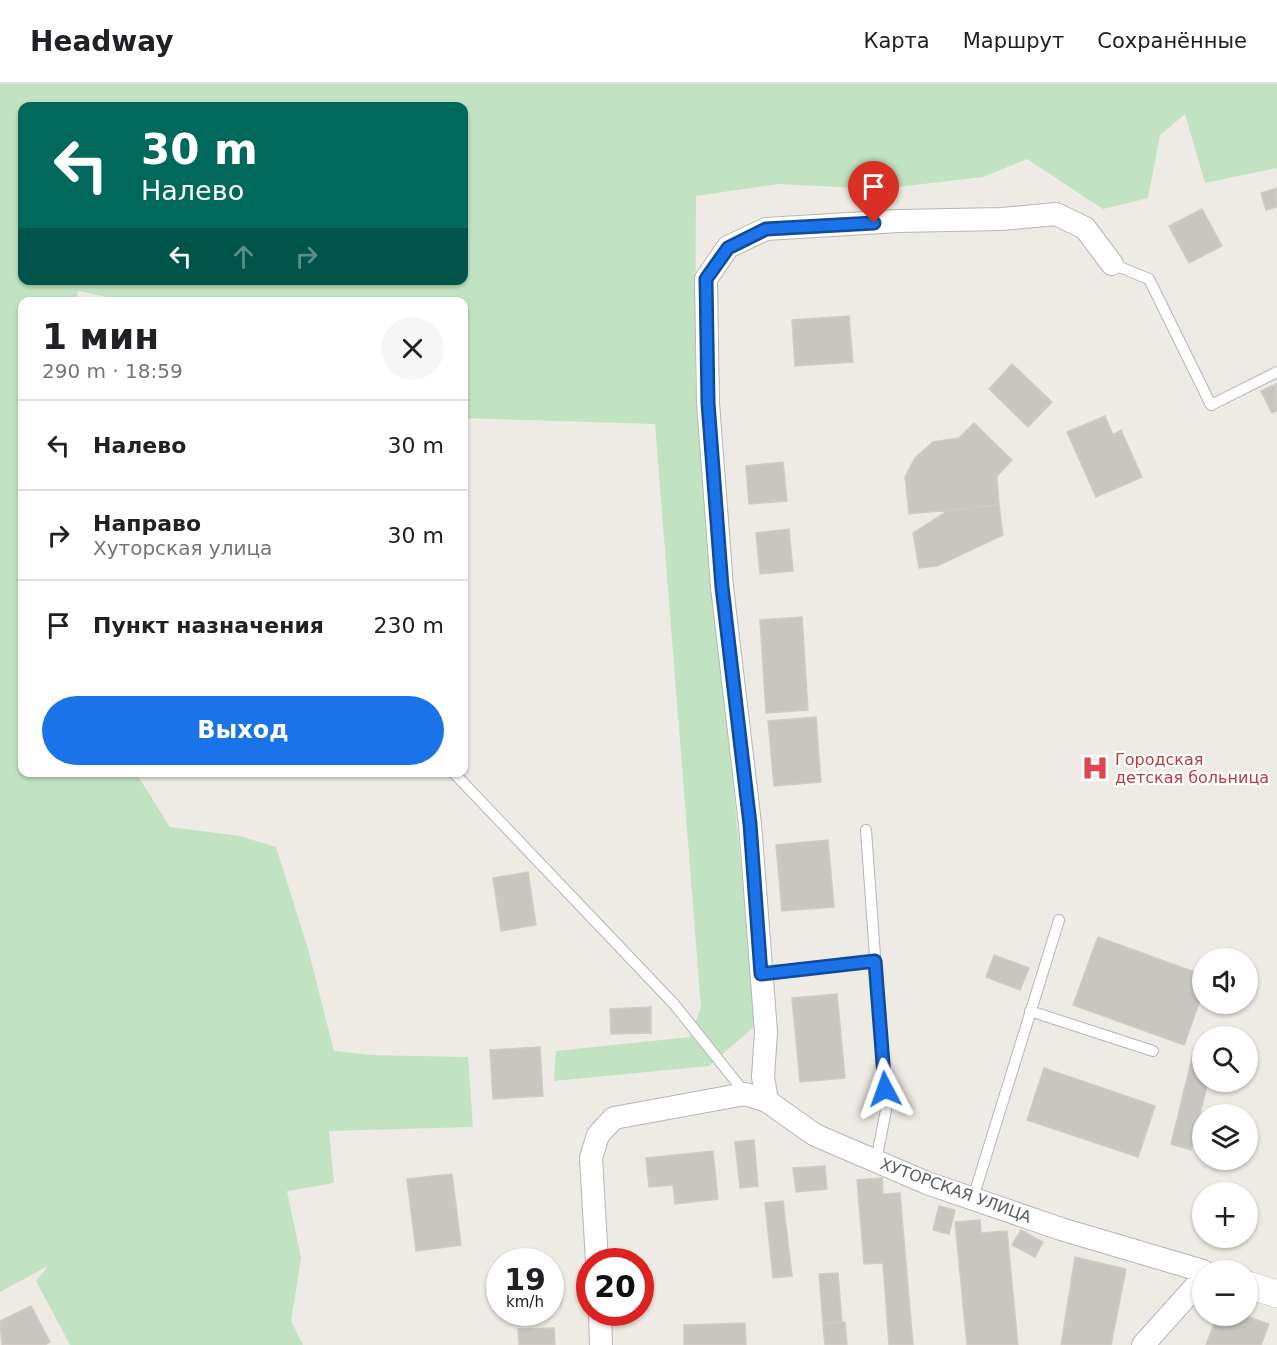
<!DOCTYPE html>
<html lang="ru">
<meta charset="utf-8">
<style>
body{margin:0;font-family:"DejaVu Sans",sans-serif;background:#f6f6f6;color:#202124;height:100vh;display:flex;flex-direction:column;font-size:22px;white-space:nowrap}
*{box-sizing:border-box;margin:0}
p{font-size:20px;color:#757577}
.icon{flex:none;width:33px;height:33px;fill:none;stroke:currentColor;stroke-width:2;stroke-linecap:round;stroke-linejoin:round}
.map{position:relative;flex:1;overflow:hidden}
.side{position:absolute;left:18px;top:213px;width:450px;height:480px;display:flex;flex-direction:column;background:#fff;border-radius:12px;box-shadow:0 2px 4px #0004}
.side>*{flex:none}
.guide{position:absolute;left:18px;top:18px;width:450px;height:183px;border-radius:12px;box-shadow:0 2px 4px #0004;background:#00695c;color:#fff;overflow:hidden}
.fabs{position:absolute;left:1192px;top:864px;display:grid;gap:12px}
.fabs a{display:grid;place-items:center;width:66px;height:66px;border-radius:50%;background:#fff;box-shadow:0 2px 4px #0004;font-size:30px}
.speed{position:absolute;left:486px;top:1164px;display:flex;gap:12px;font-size:30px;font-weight:700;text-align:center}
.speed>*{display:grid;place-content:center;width:78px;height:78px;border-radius:50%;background:#fff;box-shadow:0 2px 4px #0004;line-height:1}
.speed small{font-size:15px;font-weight:400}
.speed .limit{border:9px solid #d22;background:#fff;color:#111}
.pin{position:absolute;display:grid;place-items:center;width:51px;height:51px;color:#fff;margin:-62px -26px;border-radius:50% 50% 50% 0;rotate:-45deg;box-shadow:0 0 6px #0007}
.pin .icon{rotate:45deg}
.me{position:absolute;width:66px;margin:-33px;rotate:356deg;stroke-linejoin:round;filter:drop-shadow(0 0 4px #0008)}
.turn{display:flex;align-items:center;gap:21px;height:126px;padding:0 24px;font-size:27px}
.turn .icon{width:78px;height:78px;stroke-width:2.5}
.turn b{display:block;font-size:42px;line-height:51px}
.lanes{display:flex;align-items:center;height:57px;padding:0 24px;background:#0003;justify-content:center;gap:30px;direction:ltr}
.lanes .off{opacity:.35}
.round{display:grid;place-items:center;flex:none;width:63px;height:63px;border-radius:32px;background:#f6f6f6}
.overview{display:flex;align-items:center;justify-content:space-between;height:102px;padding:0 24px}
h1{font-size:36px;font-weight:700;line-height:45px}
.action{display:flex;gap:12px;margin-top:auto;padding:12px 24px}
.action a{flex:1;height:69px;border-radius:36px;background:#1a73e8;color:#fff;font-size:24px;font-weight:700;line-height:69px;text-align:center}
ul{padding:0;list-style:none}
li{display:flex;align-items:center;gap:18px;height:90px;padding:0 24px;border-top:2px solid #e0e0e0}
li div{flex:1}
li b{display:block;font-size:22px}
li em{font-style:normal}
header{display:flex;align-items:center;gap:36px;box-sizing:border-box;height:84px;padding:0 30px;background:#fff;border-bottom:2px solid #e0e0e0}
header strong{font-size:28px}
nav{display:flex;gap:33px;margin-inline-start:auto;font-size:21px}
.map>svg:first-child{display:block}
</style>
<header>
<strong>Headway</strong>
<nav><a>Карта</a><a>Маршрут</a><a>Сохранённые</a></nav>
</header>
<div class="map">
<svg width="1277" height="1261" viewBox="0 0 1277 1261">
<rect width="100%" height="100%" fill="#edebe3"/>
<path fill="#c2e3c1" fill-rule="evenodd" d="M0,0H1277V84L1205,99L1185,30L1160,51L1148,114L1103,125L1027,75L983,93L880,105L778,100L696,112L695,296L756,941L709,982L554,997L556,967L690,953L701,923L655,340L464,334V218H132L78,207L76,217L22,218V688L136,689L170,743L240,752L276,763L308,865L334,967L370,971L468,973L473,1043L329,1047L334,1099L287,1107L301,1174L291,1237L303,1261H70L36,1197L48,1182L0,1208ZM22,22H464V196H22Z"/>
<path fill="#c8c6c0" stroke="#d1ccc2" stroke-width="1.5" d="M1277,104V123L1266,126L1261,109Z
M1202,125L1222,162L1189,179L1169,142Z
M849,232L853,278L795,282L792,236Z
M1012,280L1052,318L1028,343L989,305Z
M1276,300L1277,327L1272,329L1261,307Z
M1105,332L1113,351L1121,346L1142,393L1096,413L1067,348Z
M974,339L1012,376L997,392L999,421L909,430L905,393L915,374L933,358L959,354Z
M783,378L787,417L749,420L746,382Z
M999,421L1003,451L937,482L919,484L913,449L949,426Z
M789,445L793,487L760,490L756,449Z
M802,533L808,626L766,629L760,536Z
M816,633L821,698L774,702L768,637Z
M828,756L834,823L782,827L776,761Z
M528,788L536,841L501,847L493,794Z
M1098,853L1203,891V908L1184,961L1073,921Z
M994,871L1029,884L1020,906L986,893Z
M837,910L845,994L800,998L792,914Z
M651,923V949L611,950L610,925Z
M1195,962L1203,964V998H1208L1191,1066L1171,1060Z
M540,963L543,1012L493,1015L490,966Z
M1044,984L1155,1022L1138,1073L1027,1036Z
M754,1056L758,1102L740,1104L735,1058Z
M713,1067L718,1115L675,1120L673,1101L649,1103L646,1074Z
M825,1082L827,1105L796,1108L793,1084Z
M452,1090L461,1161L416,1167L407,1095Z
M882,1094L883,1110L900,1109L913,1261H889L883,1179L864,1180L857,1096Z
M783,1117L792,1192L773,1194L765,1119Z
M939,1122L955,1126L949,1150L933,1146Z
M980,1136L981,1149L1007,1147L1018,1261H967L955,1138Z
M1021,1146L1043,1158L1035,1173L1012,1161Z
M1075,1173L1126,1185L1111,1261H1061Z
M838,1189L842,1238L823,1240L819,1190Z
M560,1199L561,1219L550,1220V1200Z
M31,1222L50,1258L45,1261H2L0,1237Z
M1217,1232H1246L1269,1240L1261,1261H1206Z
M845,1238L847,1261H825L823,1240Z
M745,1239L746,1261H684V1241Z
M554,1244L555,1261H519L518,1245Z"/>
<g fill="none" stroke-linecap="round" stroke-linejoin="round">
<defs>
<path id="service" d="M1112,180L1149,195L1211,321L1277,288
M453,688L674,920L745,1009
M866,746L886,1026L876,1077
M761,890L875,877
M1030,927L1153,967
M973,1114L1059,836"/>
<path id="minor" d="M1112,180L1085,144L1056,130L1002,135L898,137L766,145L728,163L706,195L708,319L722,503L750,740L766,948L763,993L767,1017L815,1051L927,1099L1061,1145L1203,1187
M597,1178L591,1074L598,1051L614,1034L745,1010L767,1017
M600,1228L601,1261
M1143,1261L1203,1194"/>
<path id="tertiary" d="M1248,1201L1277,1210"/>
</defs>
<use href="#service" stroke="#b4b6ba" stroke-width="12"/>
<use href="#minor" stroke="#b4b6ba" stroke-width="24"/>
<use href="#tertiary" stroke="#b4b6ba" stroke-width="28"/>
<use href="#service" stroke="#fff" stroke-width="10"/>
<use href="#minor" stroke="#fff" stroke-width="22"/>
<use href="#tertiary" stroke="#fff" stroke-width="27"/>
</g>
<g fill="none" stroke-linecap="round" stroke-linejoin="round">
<defs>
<path id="route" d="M874,139L766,145L728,164L706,195L708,319L722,503L750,740L761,890L875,877L885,1005"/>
</defs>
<use href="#route" stroke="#114b97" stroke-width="15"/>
<use href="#route" stroke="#1a73e8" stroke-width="10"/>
</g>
<defs>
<symbol id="hospital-bare" viewBox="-9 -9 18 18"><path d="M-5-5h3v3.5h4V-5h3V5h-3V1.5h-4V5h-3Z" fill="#e0444e" stroke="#fff" stroke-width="2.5" paint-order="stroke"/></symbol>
</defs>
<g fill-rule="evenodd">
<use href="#hospital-bare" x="1076" y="665" width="38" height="38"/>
</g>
<g text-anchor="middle" stroke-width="4.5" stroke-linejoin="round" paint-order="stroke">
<g font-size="16" fill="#be3a42" stroke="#fff" text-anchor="start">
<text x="1115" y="681">Городская<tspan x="1115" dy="18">детская больница</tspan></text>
</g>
<g font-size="16" fill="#5b5f63" stroke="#fff">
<text transform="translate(956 1106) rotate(20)" y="6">ХУТОРСКАЯ УЛИЦА</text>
</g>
</g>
</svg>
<div class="fabs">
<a><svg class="icon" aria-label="sound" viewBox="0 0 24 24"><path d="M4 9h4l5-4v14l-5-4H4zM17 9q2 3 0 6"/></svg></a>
<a><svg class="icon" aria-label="search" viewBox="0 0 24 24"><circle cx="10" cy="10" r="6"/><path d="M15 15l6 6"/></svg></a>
<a><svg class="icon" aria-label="layers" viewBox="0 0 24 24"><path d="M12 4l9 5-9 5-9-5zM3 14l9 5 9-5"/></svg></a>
<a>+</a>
<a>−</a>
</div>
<div class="speed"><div>19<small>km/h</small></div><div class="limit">20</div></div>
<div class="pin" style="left:874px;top:139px;background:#d93025"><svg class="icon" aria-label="arrive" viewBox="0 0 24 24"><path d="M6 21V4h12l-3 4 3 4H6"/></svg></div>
<svg class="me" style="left:885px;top:1005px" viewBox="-20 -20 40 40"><path d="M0-17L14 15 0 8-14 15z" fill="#1a73e8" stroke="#fff" stroke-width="4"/></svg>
<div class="guide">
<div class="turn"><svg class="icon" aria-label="left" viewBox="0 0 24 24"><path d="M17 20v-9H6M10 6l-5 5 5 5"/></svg><div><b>30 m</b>Налево</div></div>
<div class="lanes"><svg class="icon" aria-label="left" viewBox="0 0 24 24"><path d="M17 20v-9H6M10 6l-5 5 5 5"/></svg><svg class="icon off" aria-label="ahead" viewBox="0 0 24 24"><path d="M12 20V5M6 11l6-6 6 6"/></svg><svg class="icon off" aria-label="right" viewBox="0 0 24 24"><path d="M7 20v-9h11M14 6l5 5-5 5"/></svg></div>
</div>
<section class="side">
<div class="overview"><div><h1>1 мин</h1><p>290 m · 18:59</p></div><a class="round"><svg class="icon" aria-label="close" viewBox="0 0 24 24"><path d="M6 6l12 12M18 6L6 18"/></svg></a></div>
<ul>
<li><svg class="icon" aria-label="left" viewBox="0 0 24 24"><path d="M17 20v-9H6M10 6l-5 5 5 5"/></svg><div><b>Налево</b></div><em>30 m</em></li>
<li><svg class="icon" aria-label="right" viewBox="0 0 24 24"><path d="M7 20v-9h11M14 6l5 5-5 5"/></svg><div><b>Направо</b><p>Хуторская улица</p></div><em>30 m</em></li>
<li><svg class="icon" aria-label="arrive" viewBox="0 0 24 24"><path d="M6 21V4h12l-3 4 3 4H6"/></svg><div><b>Пункт назначения</b></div><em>230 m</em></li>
</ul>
<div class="action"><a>Выход</a></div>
</section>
</div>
